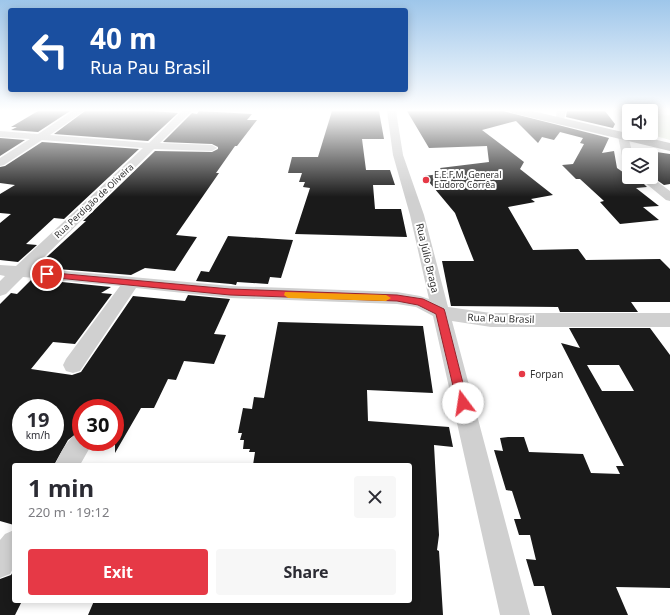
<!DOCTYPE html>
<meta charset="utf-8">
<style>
body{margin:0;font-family:"Noto Sans",sans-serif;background:#f7f7f7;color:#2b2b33;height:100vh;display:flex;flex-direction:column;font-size:15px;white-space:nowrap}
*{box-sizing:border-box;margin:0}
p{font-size:13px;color:#7c7c81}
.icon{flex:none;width:22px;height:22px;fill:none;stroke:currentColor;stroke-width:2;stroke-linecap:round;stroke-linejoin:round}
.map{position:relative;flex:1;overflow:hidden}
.side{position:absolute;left:12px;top:463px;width:400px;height:140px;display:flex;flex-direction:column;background:#fff;border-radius:4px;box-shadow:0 2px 10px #0003}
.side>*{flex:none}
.guide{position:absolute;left:8px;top:8px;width:400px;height:84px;border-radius:4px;box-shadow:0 2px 10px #0003;background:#1a4fa0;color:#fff;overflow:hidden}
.tools{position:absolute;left:622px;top:104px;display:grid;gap:8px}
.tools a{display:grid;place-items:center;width:36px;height:36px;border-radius:4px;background:#fff;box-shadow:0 2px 10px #0003;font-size:20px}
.speed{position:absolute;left:12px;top:399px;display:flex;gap:8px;font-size:20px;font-weight:700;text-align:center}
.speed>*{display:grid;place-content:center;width:52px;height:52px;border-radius:50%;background:#fff;box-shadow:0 2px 10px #0003;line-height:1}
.speed small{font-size:10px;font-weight:400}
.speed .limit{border:6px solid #d22;background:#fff;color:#111}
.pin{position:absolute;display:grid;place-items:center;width:34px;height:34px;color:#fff;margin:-17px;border:2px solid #fff;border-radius:50%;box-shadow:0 1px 4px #0007}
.me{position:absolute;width:44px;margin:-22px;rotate:346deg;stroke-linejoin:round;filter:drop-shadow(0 0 3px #0008)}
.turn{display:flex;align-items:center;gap:14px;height:84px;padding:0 16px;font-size:18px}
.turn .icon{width:52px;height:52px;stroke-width:2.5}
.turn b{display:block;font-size:28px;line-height:34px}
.round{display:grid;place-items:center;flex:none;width:42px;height:42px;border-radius:4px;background:#f7f7f7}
.headline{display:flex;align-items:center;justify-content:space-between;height:68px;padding:0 16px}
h1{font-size:24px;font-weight:700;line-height:30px}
.primary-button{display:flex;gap:8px;margin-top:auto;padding:8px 16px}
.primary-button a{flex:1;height:46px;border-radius:4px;background:#e63946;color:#fff;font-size:16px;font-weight:700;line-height:46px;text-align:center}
.primary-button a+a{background:#f7f7f7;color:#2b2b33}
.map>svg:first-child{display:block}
</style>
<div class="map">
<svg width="670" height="615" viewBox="0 0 670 615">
<rect width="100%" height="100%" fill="#fff"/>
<path fill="#e6ecdf" d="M651,114L670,115V140L645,133H651Z"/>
<path fill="#1a1a1a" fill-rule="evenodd" d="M38,111H70L38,132L11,130L17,127H11Z
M85,111H152L178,113L148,141L54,134Z
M199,111L252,114L247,120H257L237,146H235L216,173H219L176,235L197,237L175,271L145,268L131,275L45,268L46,266L38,265L86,221H83L155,151L212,152L218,149V147L212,144L163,142L192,113L197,114Z
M332,111H379L384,139H362L366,170H390L395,185H373L375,209H401L407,237L295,234L310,188L303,187L305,182H299L302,173H288L292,157H318Z
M407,111H503L609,138L602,153L614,151L617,168L627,175H629V177H637L647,187L636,188L659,206L643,207L659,220L620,224L600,202L604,201L580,179H576L562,165L573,164L584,144L580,143L583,138L560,132L554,140L542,137L538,143L516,121L482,130L524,162L520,169L553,195L531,199L535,202L508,207L533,250L578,249L586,260L660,259L670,269V302H631L638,312H560L558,307L451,306L442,261H474L455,213L424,176L440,174L448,181L440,168L489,162L487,146L429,148Z
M567,111H605L615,124L613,128L566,117Z
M0,138L25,140L0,156Z
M42,142L139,149L64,219L54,218L26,244L37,245L18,262L0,260V223L11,214L0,213V194L15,185L0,183V167L5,166Z
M643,150L670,154V184L664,185L651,176V174H653L651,169V155H645Z
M228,236L293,240L281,278L270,277L268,284L237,282L236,285L231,284L196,281L201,271L209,272Z
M32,279L111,287L101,293L112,294L75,344L53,342L31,369L72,375L81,372L133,296L185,301L188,295L230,299L214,334L226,335L214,364L184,361L176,380L168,379L154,408H141L115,453V408H81V430L68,440L54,465H14V525L0,521V304L11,293L17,294ZM21,408H55V442H21Z
M278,322L423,326L433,393L367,390L368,421L449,427L453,447L434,445L439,535L437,550L439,551L443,615H88L94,601H410V465H253L255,452H249L250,449H243L244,440H240L242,433H238L243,408L252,409L254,397L264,398Z
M569,328H650L670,355V588L616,587L628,615H552L544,586H534L526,559L536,560L530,535H519L514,519H521L512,491L506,490L494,450L503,451L500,438L508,437H524L529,452L583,454L591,473L620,474L616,466H624L561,343L580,348ZM587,365H619L634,391H602Z
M14,570V601H22L15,615H0V579L11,575Z"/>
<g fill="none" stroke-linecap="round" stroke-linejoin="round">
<path fill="#d0d0d0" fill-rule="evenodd" d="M73,111H84L50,135L149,143L182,111H192L160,143L212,145L217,148L212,151L154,149L33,268L231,286L397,292L420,296L429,299L410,215L393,155L387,111H396L403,155L424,215L448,307L491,313H670V327H491L452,321L530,615H500L433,316L416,307L397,304L231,298L136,288L80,371L73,373L66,371L63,365L66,359L120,286L23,277L6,294L0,296V281L5,276L0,275V265L16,266L143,148L42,140L4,165L0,166V158L30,139L0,137V131L38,134Z
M557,111H566L563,124H557L555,122Z
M623,133L628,136L633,155H629V164L623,161L618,136Z
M638,177H651L670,191V201L666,200Z
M81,431V442H93L80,465H55C60,453 69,436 81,431Z
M14,530V567L10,574L0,578V540L5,534Z"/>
<path fill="#ababab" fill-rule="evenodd" d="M510,111H532L670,143V151L512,113Z"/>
</g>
<linearGradient id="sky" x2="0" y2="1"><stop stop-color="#9ec6ea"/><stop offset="0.56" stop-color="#fff"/><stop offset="1" stop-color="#fff" stop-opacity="0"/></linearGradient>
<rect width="670" height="197" fill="url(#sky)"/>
<path fill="#e63946" stroke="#96252e" d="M44,272L230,289L397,295L423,299L444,309L445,312L468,403L467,406L463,408L459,406L457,403L436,314L418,305L397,301L230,295L47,277L44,276L43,274Z"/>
<path fill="#f59e0b" d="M285,292L386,295L391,298L386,301L288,298L284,295Z"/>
<g fill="#e63946" stroke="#fff" stroke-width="1.5">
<circle cx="426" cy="180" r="4"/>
<circle cx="522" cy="374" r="4"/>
</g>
<g text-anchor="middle" stroke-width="4" stroke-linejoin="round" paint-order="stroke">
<g font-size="9" fill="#333" stroke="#fff" text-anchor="start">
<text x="434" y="178">E.E.F.M. General<tspan x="434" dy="10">Eudoro Corrêa</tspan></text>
</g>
<g font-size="9" fill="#333" stroke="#fff">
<text transform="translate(94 201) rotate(-43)" y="3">Rua Perdigão de Oliveira</text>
</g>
<g font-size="10" fill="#333" stroke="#fff">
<text transform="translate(428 258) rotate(77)" y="4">Rua Júlio Braga</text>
<text transform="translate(501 318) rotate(2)" y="4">Rua Pau Brasil</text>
</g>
<g font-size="10" fill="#333" stroke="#fff" text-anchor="start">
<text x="530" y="378">Forpan</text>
</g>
</g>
</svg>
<div class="tools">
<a><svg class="icon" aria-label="sound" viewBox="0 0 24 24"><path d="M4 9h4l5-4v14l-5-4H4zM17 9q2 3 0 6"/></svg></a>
<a><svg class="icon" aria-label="layers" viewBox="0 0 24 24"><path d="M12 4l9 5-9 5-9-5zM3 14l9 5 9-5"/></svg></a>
</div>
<div class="speed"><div>19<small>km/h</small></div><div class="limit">30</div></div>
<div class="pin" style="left:47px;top:274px;background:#d93025"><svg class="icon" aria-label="arrive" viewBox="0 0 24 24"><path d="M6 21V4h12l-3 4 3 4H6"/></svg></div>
<svg class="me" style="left:463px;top:403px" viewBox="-20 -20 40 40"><circle r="19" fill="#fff"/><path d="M0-13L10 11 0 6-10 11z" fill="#e63946"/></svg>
<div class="guide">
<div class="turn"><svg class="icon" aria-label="left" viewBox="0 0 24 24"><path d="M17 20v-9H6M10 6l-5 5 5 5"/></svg><div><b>40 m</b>Rua Pau Brasil</div></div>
</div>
<section class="side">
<div class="headline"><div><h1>1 min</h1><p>220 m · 19:12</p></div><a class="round"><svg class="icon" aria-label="close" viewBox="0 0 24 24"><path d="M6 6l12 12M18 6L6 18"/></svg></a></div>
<div class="primary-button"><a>Exit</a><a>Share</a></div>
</section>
</div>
